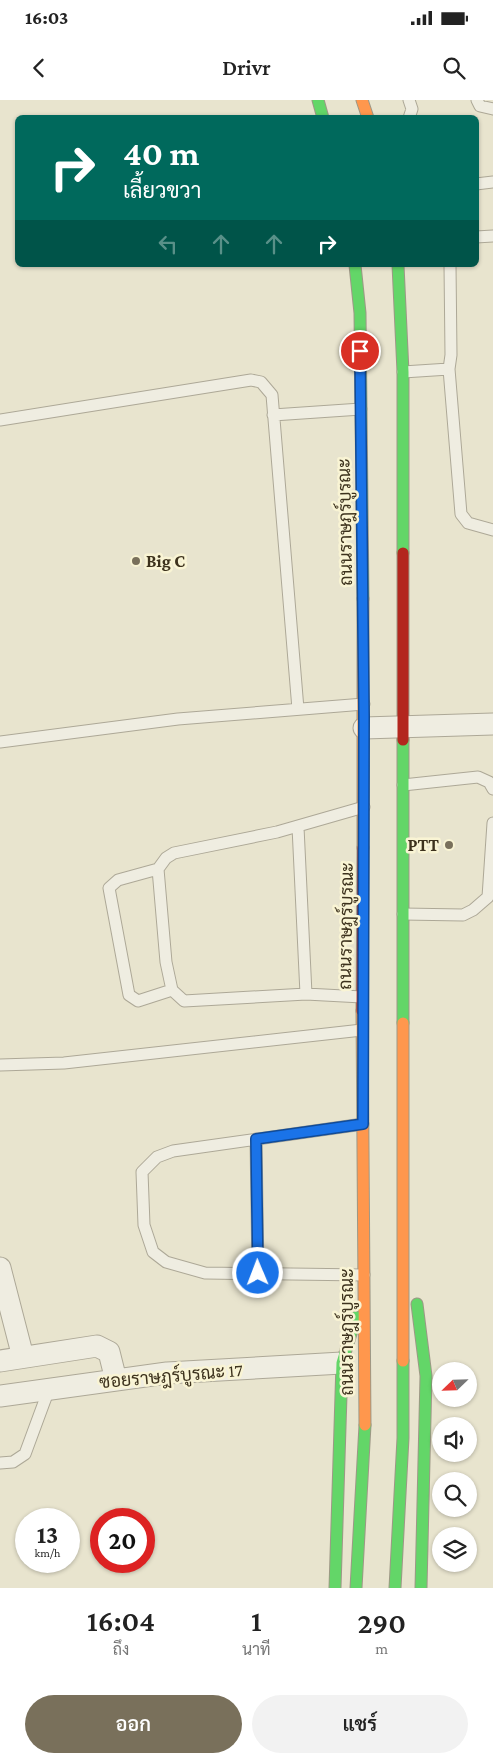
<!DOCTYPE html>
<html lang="th">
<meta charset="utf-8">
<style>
body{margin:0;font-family:"Crimson Pro",Sarabun,serif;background:#f2f2f2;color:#222;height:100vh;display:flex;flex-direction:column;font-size:19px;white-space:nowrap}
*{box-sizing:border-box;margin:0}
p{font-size:16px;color:#767676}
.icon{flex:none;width:28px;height:28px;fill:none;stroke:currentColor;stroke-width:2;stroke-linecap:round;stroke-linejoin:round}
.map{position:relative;height:1488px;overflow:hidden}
.side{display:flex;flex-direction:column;background:#fff;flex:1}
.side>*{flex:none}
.banner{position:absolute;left:15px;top:15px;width:464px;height:152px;border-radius:8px;box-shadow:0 1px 4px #0004;background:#00695c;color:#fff;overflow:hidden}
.needle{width:32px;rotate:247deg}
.fabs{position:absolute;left:432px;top:1262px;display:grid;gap:10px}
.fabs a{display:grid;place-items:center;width:45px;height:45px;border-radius:50%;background:#fff;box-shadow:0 1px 4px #0004;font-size:25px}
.speed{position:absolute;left:15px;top:1408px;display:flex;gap:10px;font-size:25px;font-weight:700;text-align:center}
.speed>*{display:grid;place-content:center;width:65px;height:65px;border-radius:50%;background:#fff;box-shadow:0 1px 4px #0004;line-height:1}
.speed small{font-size:12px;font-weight:400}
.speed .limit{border:8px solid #d22;background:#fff;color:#111}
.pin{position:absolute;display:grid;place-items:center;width:42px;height:42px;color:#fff;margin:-21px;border:2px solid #fff;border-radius:50%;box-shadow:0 1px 5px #0007}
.me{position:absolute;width:55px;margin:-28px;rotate:359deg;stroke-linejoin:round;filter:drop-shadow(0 0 4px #0008)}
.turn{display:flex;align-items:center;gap:18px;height:105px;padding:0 25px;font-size:22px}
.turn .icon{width:65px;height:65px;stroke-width:2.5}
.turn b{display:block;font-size:35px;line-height:42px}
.lanes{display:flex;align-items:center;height:48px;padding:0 25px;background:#0003;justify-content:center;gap:25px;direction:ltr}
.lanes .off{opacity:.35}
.eta{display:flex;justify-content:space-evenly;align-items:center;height:85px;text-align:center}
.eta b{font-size:30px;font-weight:600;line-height:35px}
.action{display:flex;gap:10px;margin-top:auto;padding:10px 25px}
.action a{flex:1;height:58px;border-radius:30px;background:#79705b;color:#fff;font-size:20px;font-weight:600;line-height:58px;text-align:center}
.action a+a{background:#f2f2f2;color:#222}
.status{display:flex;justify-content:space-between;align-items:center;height:35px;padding:0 25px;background:#fff;direction:ltr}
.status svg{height:14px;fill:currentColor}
header{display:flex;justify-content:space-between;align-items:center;height:65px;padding:0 25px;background:#fff;font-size:22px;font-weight:600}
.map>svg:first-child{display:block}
</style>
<div class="status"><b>16:03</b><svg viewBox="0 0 49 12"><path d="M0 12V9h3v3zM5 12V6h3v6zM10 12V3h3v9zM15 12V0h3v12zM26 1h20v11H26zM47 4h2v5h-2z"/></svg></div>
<header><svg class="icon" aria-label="back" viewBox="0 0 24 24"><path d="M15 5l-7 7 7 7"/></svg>Drivr<svg class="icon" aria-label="search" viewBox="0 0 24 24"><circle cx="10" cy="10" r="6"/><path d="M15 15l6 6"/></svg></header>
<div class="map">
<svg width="493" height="1488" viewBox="0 0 493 1488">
<rect width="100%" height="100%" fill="#e8e4ce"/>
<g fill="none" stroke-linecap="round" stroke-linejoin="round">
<defs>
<path id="lane" d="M477,0L480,6L493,9
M409,18L412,9L409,0
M476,84L493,82
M476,137L493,136
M449,269L461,414L468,423L493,430
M403,272L449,269L451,255L450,165
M273,315L361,309
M0,320L251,280L261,282L272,295L298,609
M0,642L178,619L364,604
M403,685L478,677L489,682L493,689
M298,727L306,894
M158,769L118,780L109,788L129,895L138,901L172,890
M403,814L463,815L473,810L488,797L493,723
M362,897L306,894L184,901L172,890L166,862L158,769L166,758L174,753L277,732L364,707
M0,965L64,963L362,930
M363,1024L173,1051L157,1057L142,1072L144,1125L153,1152L166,1162L205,1173L364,1175
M256,1039L258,1173
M0,1363L13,1362L25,1354L49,1289"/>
<path id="street" d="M364,628L493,624
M0,1168L23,1257
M0,1261L97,1246L109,1252L116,1280
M0,1296L167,1273L342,1263"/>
<path id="fast" d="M318,0L323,18
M355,165L360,213L363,499
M398,165L403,272V453
M403,640V923
M417,1204L426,1276L421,1488
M335,1488L342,1263L356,1217
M356,1488L365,1325
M395,1488L403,1338V1261"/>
<path id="slow" d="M362,0L368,18
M363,499V748
M362,911L365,1325
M403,923V1261"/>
<path id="jam" d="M403,453V640
M362,911L363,748"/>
</defs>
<use href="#lane" stroke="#ada897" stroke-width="13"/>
<use href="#street" stroke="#ada897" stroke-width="23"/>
<use href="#fast" stroke="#9d9886" stroke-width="13"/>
<use href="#slow" stroke="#9d9886" stroke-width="13"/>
<use href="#jam" stroke="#9d9886" stroke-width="13"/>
<use href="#lane" stroke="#efede1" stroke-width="11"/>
<use href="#street" stroke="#efede1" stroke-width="21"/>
<use href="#fast" stroke="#63d668" stroke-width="11"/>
<use href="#slow" stroke="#ff974d" stroke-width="11"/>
<use href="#jam" stroke="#b3261e" stroke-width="11"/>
</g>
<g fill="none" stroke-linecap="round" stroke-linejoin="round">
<defs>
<path id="route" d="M258,1173L256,1039L363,1024L364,616L360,251"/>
</defs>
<use href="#route" stroke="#114b97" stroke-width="12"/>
<use href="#route" stroke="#1a73e8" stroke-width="9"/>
</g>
<g fill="#79705b" stroke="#f9f4d4" stroke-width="2">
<circle cx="136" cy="461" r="5"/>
<circle cx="449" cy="745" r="5"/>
</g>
<g text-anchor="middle" stroke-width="5" stroke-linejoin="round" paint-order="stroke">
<g font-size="18" fill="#3d321d" stroke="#f9f4d4">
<text transform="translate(345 422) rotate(-91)" y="6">ถนนราษฎร์บูรณะ</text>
<text transform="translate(346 826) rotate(-89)" y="6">ถนนราษฎร์บูรณะ</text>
<text transform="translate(347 1232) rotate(-90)" y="6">ถนนราษฎร์บูรณะ</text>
<text transform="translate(171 1276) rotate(-5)" y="6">ซอยราษฎร์บูรณะ 17</text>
</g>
<g font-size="18" font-weight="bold" fill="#3d321d" stroke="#f9f4d4" text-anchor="start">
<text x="146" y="467">Big C</text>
<text x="439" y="751" text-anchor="end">PTT</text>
</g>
</g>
</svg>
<div class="fabs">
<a><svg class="needle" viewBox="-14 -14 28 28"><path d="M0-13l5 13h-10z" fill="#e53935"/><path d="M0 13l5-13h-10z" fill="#767676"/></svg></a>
<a><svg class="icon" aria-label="sound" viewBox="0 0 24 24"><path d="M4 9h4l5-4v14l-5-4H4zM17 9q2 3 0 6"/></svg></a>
<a><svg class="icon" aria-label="search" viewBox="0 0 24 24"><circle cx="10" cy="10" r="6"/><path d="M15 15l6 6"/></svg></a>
<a><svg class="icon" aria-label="layers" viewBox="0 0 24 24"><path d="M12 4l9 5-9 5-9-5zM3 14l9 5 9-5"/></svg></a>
</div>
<div class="speed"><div>13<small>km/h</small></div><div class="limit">20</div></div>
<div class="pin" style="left:360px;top:251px;background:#d93025"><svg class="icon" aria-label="arrive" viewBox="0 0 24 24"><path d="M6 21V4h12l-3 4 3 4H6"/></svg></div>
<svg class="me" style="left:258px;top:1173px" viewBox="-20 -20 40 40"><circle r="17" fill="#1a73e8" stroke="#fff" stroke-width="3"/><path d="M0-11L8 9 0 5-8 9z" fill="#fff"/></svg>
<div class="banner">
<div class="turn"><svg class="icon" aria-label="right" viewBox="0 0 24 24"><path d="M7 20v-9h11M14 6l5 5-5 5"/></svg><div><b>40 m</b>เลี้ยวขวา</div></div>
<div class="lanes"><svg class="icon off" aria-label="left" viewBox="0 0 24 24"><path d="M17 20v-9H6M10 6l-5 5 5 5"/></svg><svg class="icon off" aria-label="ahead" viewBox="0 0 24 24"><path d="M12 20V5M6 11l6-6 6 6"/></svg><svg class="icon off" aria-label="ahead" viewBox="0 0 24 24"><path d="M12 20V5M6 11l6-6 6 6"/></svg><svg class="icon" aria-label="right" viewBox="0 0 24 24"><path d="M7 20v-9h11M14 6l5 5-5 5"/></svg></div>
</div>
</div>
<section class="side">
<div class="eta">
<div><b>16:04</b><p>ถึง</p></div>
<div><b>1</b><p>นาที</p></div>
<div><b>290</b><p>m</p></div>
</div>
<div class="action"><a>ออก</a><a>แชร์</a></div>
</section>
